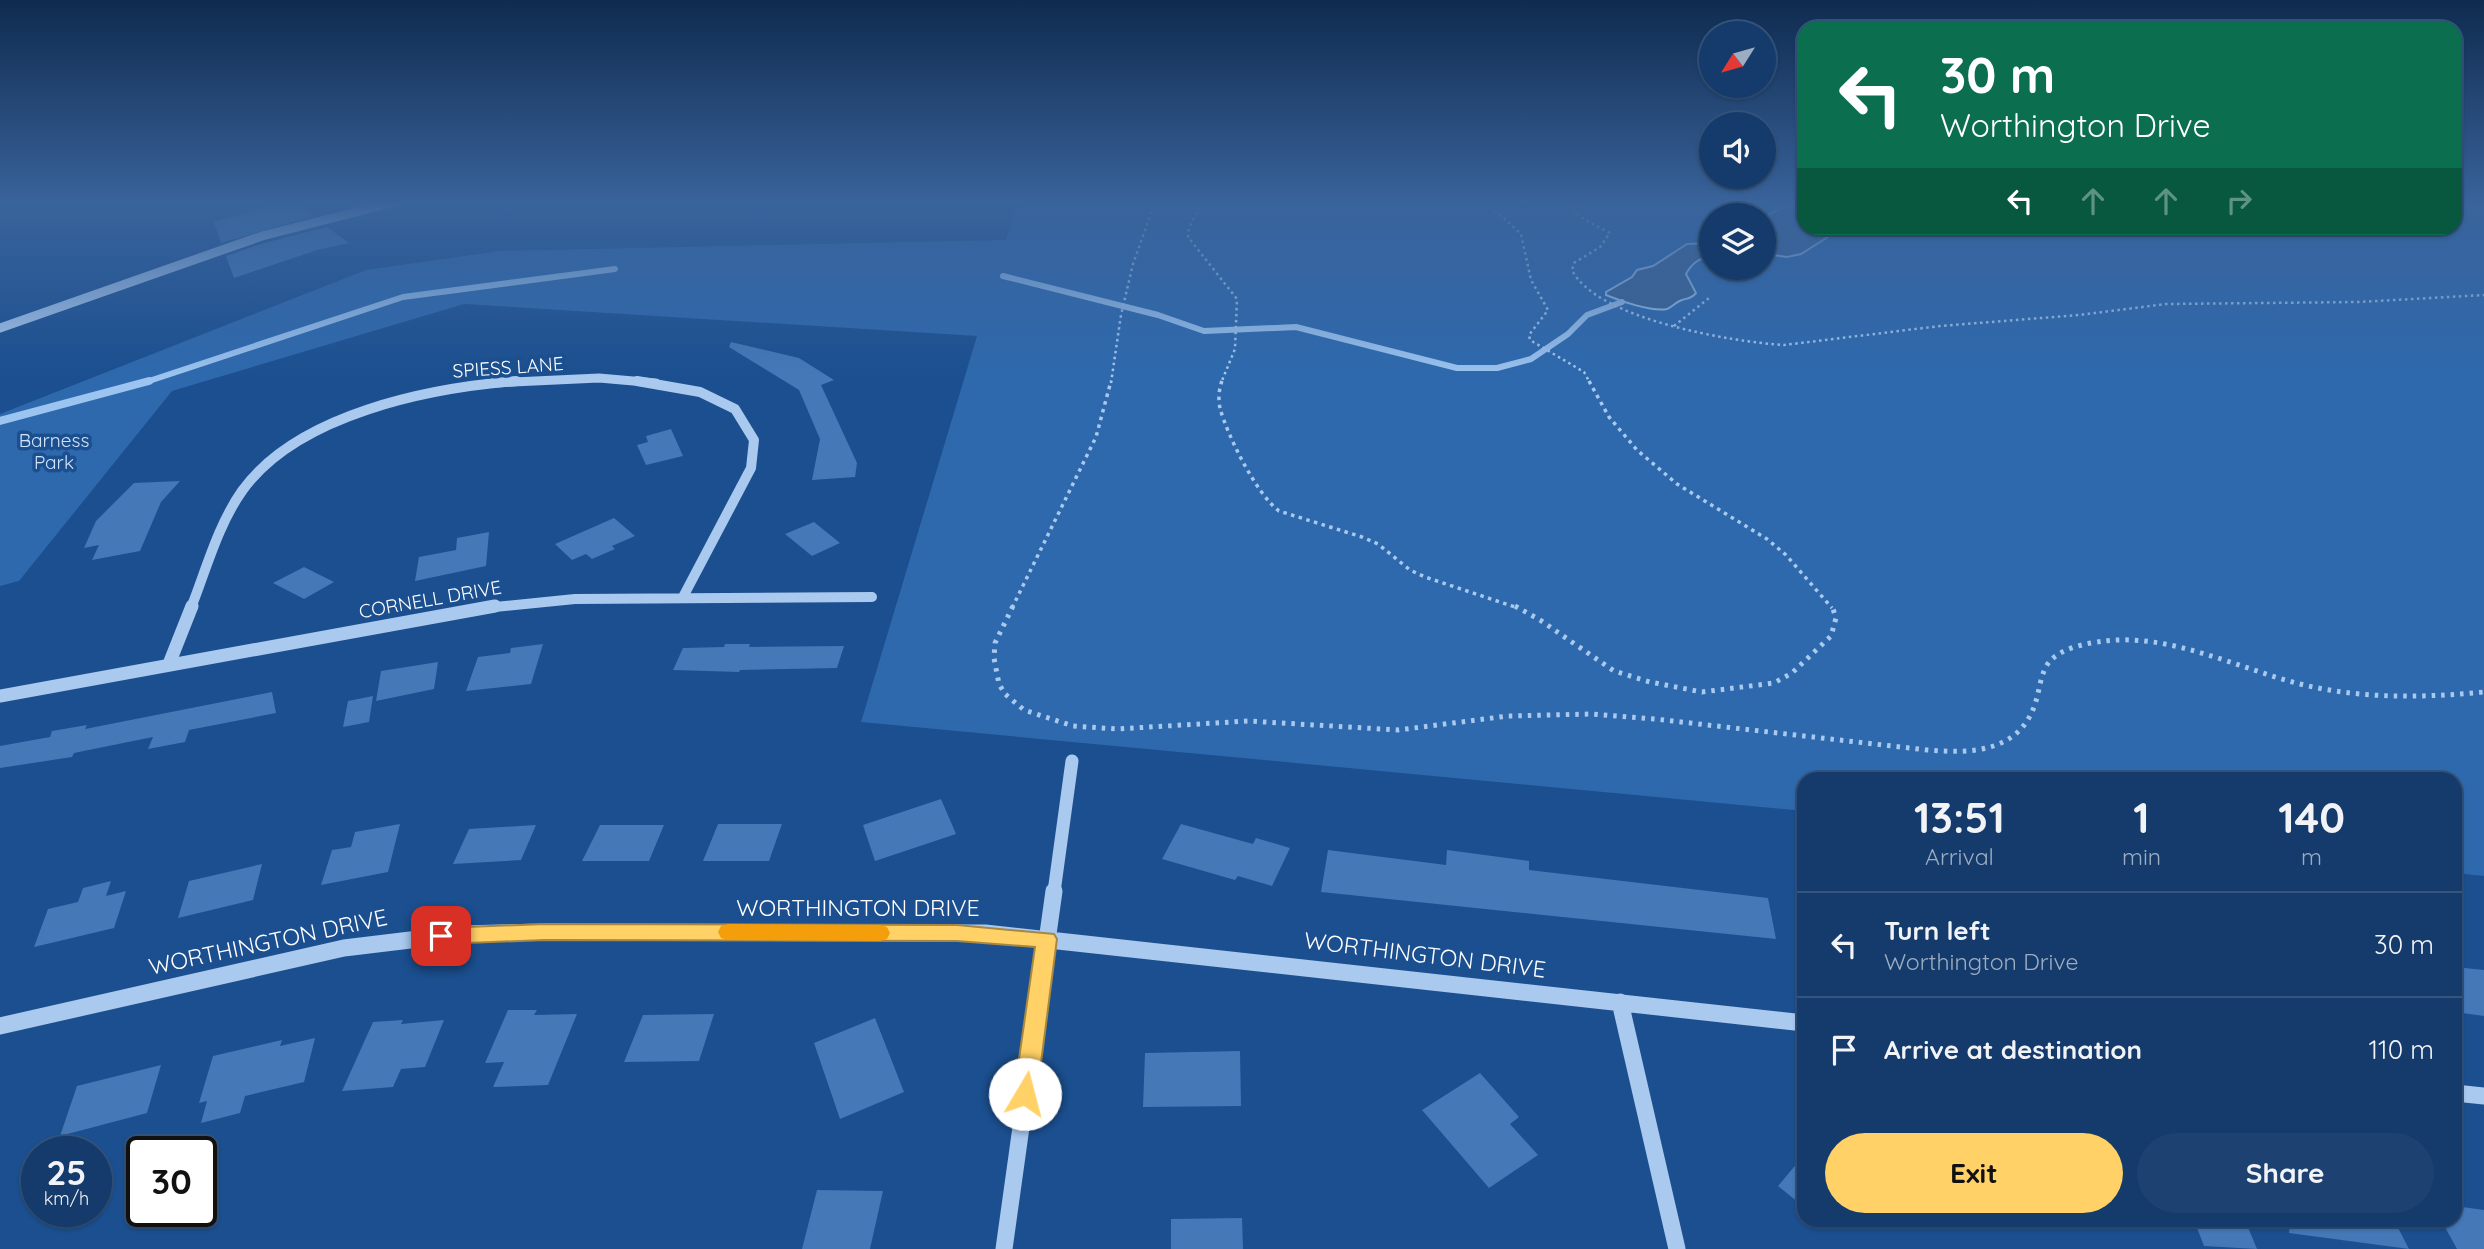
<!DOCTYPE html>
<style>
body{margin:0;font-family:Quicksand,sans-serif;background:#1d4271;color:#f1f3f6;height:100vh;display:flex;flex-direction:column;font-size:26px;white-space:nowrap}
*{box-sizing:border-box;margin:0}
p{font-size:23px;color:#9dadc1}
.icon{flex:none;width:38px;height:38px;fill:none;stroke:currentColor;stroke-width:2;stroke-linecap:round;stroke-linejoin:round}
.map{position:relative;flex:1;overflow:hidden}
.drawer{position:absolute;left:1797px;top:772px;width:665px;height:455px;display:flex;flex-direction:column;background:#143b6b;border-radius:21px;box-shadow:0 2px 5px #0004,0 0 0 2px #33557e}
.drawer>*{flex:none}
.hud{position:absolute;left:1797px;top:21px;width:665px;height:214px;border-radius:21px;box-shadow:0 2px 5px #0004,0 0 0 2px #33557e;background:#0b6e4f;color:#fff;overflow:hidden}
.needle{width:46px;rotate:233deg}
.buttons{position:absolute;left:1699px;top:21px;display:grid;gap:14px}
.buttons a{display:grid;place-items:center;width:77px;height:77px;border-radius:50%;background:#143b6b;box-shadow:0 2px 5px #0004,0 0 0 2px #33557e;font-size:35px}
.speed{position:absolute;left:21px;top:1136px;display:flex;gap:14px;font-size:35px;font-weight:700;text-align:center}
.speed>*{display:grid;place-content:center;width:91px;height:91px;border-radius:50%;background:#143b6b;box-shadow:0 2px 5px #0004,0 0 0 2px #33557e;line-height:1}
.speed small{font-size:18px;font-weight:400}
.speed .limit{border:4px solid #111;border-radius:10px;background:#fff;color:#111}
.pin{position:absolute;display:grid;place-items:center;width:60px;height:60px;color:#fff;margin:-30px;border-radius:14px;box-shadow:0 4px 10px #0006}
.me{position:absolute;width:77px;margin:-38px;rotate:8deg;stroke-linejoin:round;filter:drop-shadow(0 0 5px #0008)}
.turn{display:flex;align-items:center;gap:24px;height:147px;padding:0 28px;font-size:32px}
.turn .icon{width:91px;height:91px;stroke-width:2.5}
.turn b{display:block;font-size:49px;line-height:60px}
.lanes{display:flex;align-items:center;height:66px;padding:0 28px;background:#0003;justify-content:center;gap:35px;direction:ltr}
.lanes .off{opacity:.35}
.eta{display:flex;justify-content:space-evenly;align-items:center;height:119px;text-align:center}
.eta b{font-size:42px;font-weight:700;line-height:49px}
.action{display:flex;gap:14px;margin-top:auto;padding:14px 28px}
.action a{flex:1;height:80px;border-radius:42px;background:#ffd166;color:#111;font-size:28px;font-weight:700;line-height:80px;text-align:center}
.action a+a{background:#1d4271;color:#f1f3f6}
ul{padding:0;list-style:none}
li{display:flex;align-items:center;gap:21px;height:105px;padding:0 28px;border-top:2px solid #33557e}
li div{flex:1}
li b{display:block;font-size:26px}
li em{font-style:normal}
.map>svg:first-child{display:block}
</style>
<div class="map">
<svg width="2484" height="1249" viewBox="0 0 2484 1249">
<rect width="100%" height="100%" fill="#1b4f8f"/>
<path fill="#2e69ad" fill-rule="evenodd" d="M1018,202H1804V228H2455V202H2484V876L2455,873V779H1804V811L861,722L977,336L464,304L172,391L19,581L0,586V414L366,270L500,251L1006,240ZM1712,215H1764V268H1712Z"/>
<path fill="#3c6290" stroke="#9cc4f0" stroke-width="2" d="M1793,202H1804V228H1842L1801,254L1787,257L1764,254V217Z
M1711,243V257C1699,258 1692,263 1686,274L1696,293C1691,299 1688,298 1682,300C1676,302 1672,307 1667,309C1652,312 1620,301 1606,295V292L1632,277L1637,270L1653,266L1687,244Z"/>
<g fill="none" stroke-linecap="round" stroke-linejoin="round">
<path stroke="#9cc4f0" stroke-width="6" d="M1003,276L1158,315L1204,331L1296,327L1457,368H1497L1531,359L1568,334L1587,315L1622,302
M143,383L403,297L615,269"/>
<path stroke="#9cc4f0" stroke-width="8" d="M0,421L149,381"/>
</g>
<path fill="#4478b7" d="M282,202H297L313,216L221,243L214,222Z
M327,227L349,243L317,250L234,278L226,256L264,243Z
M731,342L799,358L834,380L821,385L857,463L855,477L812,480L820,439L799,390L729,347Z
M671,429L683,456L646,465L637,445L648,442L646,436Z
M180,481L161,502L140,551L92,560L99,545L84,548L96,521L134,483Z
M614,518L635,536L612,546L615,549L592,559L586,554L572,560L555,544Z
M814,522L840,543L812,556L785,534Z
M489,532L486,566L415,581L419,557L456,550L457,538Z
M304,567L334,582L304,599L273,583Z
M543,644L531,684L466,691L478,657L510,653L511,648Z
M725,644H750L749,647L844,646L837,668L740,670L739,672L673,670L683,648L724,647Z
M438,662L434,689L376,701L381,671Z
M272,692L276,713L189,730L185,742L148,749L153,737L74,753L72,757L0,768V746L50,737L52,731L87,725L85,729Z
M373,696L369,722L343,727L348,701Z
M941,799L956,834L875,861L863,825Z
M400,824L388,872L321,885L332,850L351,847L355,832Z
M718,824H782L769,861H703Z
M1181,824L1253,844L1256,838L1290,848L1272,886L1238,876L1235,880L1162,859Z
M536,825L521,860L453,864L469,829Z
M600,825H664L649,861H582Z
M1328,850L1446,865L1447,850L1529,861V870L1768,898L1776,939L1321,892Z
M262,864L253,900L178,918L189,881Z
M111,881L106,896L126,891L114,928L34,947L48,909L78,902L83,888Z
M2455,967L2484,970V1016L2455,1012Z
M508,1010H537L534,1015L577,1014L548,1085L493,1087L504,1062L485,1063Z
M714,1014L699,1061L624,1062L643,1015Z
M875,1018L904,1092L840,1119L814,1043Z
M403,1020L401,1024L444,1020L425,1067L401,1069L393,1087L342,1091L373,1022Z
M315,1038L304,1082L245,1096L240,1113L201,1123L207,1101L199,1103L213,1056L282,1040L280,1046Z
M1240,1051L1241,1106L1143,1107L1145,1053Z
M161,1065L147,1113L60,1136L77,1086Z
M1480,1073L1519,1117L1510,1124L1538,1155L1489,1188L1422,1110Z
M1804,1155V1207L1778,1186Z
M817,1190L883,1191L870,1249H802Z
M2455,1206L2484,1210V1249H2457L2441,1220H2455Z
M1242,1218L1243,1249H1171V1219Z
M2194,1220H2245L2257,1249L2204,1246Z
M2290,1220H2394L2409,1249L2289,1233Z"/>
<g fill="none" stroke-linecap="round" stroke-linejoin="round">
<path stroke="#a9c9ee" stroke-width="2.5" stroke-dasharray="2.5 3.5" stroke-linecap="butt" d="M1202,202L1189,228L1188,237L1237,299L1235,349L1221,383
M1486,202L1521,234L1531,280L1548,310L1529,335L1530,340L1584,372L1590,383
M1563,202L1585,220L1610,233L1600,247L1574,263L1572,270C1596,319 1732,342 1784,345L1940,326L2079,315L2166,304L2358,302L2484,295
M1674,326L1709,298
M1111,383L1121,315L1133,264L1155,202"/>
<path stroke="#a9c9ee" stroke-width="3.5" stroke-dasharray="3.5 4.5" stroke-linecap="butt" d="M1222,381C1219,388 1218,400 1220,408C1227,435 1257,495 1279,511L1362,537L1378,544L1410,570L1425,577L1518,608
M1589,381L1609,417L1637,450L1677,484L1767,539L1786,555L1832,608
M1012,608L1096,437L1111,381"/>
<path stroke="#a9c9ee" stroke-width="5" stroke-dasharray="3.5 6" stroke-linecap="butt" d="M1013,606L995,643L994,658L999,684L1005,694L1024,710L1073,726L1117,729L1248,721L1398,730L1508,716L1592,714L1655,719L1927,750C1973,754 2021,752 2036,701C2040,688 2041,671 2050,661C2062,648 2087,643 2104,641C2170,633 2237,668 2300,684C2361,699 2421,698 2484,692
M1515,606L1540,620L1614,671L1650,682L1702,692L1774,683L1792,673L1831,636L1836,618L1832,606"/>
<path stroke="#a9c9ee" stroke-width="9" d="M0,328L262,236L395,202
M494,383L599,378L656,383"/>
<path stroke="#a9c9ee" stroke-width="10" d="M637,381L700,392L735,409L754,440L751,468L683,597
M191,608C206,570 218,525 242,491C297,414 429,388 517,381
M485,608L575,599L872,597"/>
<path stroke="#a9c9ee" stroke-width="13" d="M169,664L192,606
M0,696L495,606
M1054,892L1072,761"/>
<path stroke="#a9c9ee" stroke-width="17" d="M1620,1002L1677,1249
M0,1026L344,948L460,934L545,932L985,933L1804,1023
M2455,1093L2484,1096
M1004,1249L1054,891"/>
</g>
<linearGradient id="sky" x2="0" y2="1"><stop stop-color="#0f2b4f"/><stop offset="0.54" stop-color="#39639b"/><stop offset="1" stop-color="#39639b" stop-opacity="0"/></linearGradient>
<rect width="2484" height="377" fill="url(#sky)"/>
<path fill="#ffd166" stroke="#a68842" stroke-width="2" d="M545,924L957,925L1054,934L1057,939L1037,1094L1033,1101L1025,1104L1017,1101L1014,1094L1035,947L957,941L545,940L441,944L434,942L431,936L434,930L441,928Z"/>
<path fill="#f59e0b" d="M728,924L880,925L887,927L890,933L887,939L880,941L728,940L721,938L718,932L721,926Z"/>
<g text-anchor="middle" stroke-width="7" stroke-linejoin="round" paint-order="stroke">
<g font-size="19" fill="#fff" stroke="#1b4f8f">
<text transform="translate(508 367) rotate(-4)" y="7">SPIESS LANE</text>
<text transform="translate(430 599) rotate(-10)" y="7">CORNELL DRIVE</text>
</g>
<g font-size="19" fill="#cfe3fa" stroke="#1b4f8f">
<text x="54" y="447">Barness<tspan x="54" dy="22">Park</tspan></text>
</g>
<g font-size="23" fill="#fff" stroke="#1b4f8f">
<text x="858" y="916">WORTHINGTON DRIVE</text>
<text transform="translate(268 942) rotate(-12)" y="8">WORTHINGTON DRIVE</text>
<text transform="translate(1425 955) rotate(7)" y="8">WORTHINGTON DRIVE</text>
</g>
</g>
</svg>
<div class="buttons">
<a><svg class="needle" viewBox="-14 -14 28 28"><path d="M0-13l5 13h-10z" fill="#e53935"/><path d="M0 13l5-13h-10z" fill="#9dadc1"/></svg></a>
<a><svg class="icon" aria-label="sound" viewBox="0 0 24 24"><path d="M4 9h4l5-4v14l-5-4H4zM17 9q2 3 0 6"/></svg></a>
<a><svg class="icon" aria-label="layers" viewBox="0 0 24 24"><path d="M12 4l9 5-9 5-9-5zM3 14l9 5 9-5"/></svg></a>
</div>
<div class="speed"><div>25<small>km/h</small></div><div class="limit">30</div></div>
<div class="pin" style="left:441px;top:936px;background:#d93025"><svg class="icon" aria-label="arrive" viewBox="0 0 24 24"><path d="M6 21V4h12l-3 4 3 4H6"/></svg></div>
<svg class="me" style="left:1025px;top:1094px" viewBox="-20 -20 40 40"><circle r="19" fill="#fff"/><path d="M0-13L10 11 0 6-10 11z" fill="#ffd166"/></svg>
<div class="hud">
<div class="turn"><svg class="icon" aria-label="left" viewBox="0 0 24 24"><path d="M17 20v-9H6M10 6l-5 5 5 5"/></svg><div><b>30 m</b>Worthington Drive</div></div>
<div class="lanes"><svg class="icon" aria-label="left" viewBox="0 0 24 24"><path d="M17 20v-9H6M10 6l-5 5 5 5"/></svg><svg class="icon off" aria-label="ahead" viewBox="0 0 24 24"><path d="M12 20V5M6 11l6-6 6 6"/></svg><svg class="icon off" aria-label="ahead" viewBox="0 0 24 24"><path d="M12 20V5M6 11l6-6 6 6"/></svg><svg class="icon off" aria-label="right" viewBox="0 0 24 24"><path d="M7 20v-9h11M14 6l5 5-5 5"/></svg></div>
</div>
<section class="drawer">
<div class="eta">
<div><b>13:51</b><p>Arrival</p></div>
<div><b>1</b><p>min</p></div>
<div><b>140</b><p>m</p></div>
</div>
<ul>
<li><svg class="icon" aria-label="left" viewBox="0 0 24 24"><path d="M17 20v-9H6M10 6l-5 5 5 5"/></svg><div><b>Turn left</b><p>Worthington Drive</p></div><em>30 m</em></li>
<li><svg class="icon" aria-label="arrive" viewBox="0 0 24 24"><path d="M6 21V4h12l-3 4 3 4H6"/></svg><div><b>Arrive at destination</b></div><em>110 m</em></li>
</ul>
<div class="action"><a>Exit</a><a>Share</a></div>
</section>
</div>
